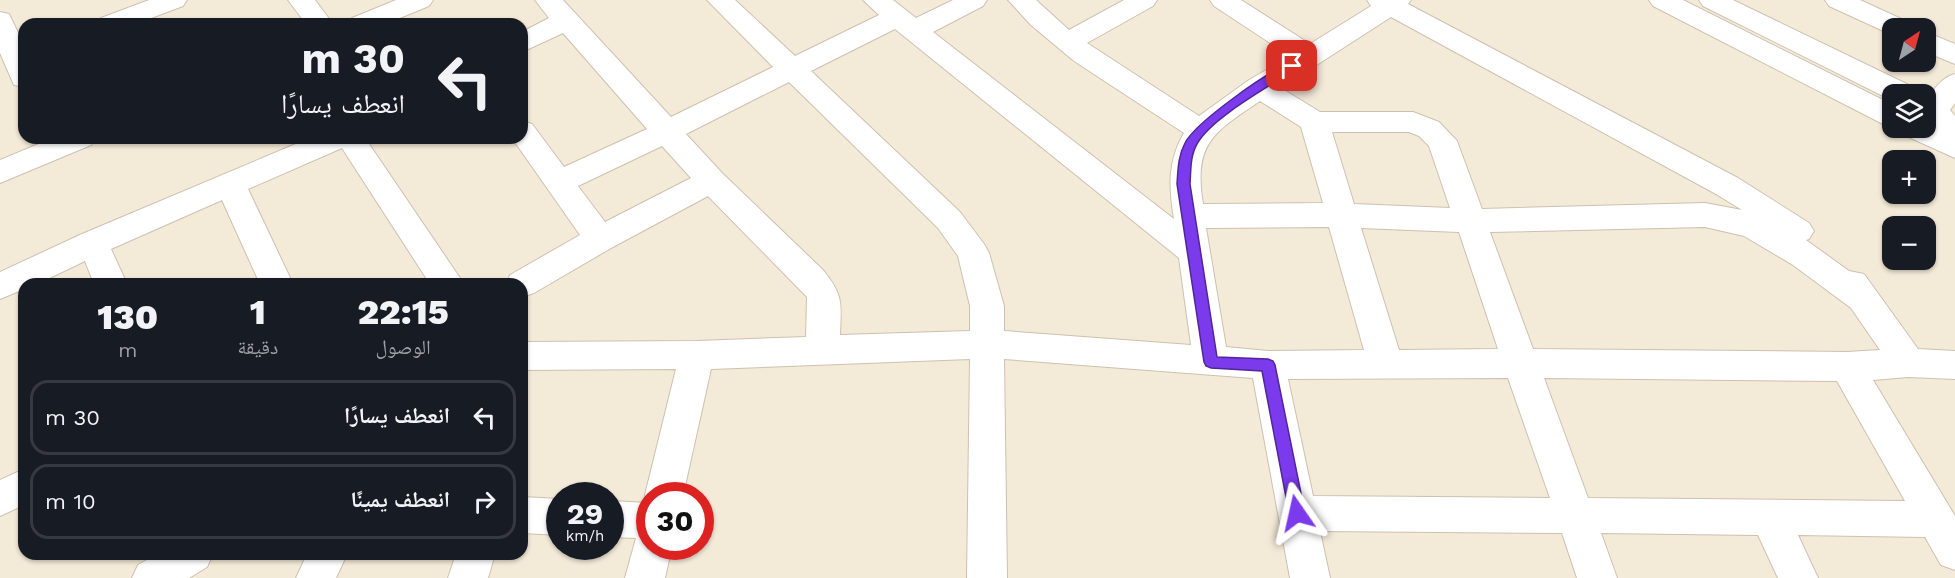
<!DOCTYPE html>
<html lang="ar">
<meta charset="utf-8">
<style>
body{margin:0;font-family:"Work Sans","Noto Naskh Arabic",sans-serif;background:#20242c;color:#f1f3f6;direction:rtl;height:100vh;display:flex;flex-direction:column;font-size:22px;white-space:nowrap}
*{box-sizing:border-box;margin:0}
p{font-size:20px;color:#9ea1a6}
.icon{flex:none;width:33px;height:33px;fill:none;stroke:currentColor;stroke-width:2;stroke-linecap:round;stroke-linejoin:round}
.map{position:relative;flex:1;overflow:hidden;direction:ltr}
.sheet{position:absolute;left:18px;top:278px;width:510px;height:282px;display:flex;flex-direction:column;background:#171b24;border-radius:18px;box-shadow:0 2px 4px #0004;direction:rtl}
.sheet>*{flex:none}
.banner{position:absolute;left:18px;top:18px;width:510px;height:126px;border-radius:18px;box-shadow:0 2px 4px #0004;direction:rtl;background:#171b24;color:#f1f3f6;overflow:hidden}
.needle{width:39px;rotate:36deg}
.fabs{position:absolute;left:1882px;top:18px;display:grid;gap:12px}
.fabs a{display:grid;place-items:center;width:54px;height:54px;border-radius:12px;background:#171b24;box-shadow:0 2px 4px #0004;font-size:30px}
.speed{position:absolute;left:546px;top:482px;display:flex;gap:12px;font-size:30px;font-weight:700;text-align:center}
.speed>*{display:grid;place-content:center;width:78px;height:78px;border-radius:50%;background:#171b24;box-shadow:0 2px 4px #0004;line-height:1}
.speed small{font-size:15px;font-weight:400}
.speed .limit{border:9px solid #d22;background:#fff;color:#111}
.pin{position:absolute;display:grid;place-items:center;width:51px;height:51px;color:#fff;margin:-26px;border-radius:12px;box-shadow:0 3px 9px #0006}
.me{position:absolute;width:66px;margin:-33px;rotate:349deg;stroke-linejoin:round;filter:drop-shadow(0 0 4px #0008)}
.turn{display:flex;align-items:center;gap:21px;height:126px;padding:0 24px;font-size:27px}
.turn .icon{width:78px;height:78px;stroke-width:2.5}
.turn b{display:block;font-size:42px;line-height:51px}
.eta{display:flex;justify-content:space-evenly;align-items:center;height:102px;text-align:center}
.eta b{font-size:36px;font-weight:800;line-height:42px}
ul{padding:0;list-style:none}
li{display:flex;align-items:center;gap:18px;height:75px;margin:0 12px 9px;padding:0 12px;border:3px solid #363941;border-radius:18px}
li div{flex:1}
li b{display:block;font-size:22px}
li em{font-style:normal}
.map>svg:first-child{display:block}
</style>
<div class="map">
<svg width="1955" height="578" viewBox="0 0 1955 578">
<rect width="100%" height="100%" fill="#fcf7ea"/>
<path fill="#f4ead8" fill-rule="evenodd" d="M0,0H1955V578H0ZM24,24H522V138H24ZM1893,28H1926V62H1893ZM1893,94H1926V128H1893ZM1893,160H1926V194H1893ZM1893,226H1926V260H1893ZM24,284H522V554H24ZM560,495H610V546H560ZM650,495H700V546H650Z"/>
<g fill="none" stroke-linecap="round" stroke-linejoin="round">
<defs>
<path id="minor" d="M149,0H187L183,6L135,24H97L101,18Z
M288,0H315L333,24H306Z
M396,0H433L429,6L385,24H348L352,18Z
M535,0H563L671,117L773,67L707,0H735L795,56L879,15L863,0H893L916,18L953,0H987L983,6L933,32L1174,219C1169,188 1167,162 1184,133L1074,61L1031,25L1008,0H1036L1069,30L1124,0H1157L1153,6L1087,43L1199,116L1249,80L1290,56L1214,6L1210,0H1241L1310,44L1371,6L1367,0H1411L1408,4L1738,178L1809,223L1814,231L1809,239L1806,240L1849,271L1864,274L1918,349L1955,351V379L1908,377L1873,380L1955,516V570L1941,565L1925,537L1798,535L1818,578H1778L1758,535L1601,533L1617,578H1577L1562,533L1320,531L1330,578H1290L1253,378L1004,359L1007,578H967L970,359L711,369L683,495H650V546H672L665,578H625L636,538L610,537V501L649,503L645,495L676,369L522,370V342L697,341L806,337L807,297L708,196L611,248L534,293L522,297V284H506L510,275L580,235L512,138H522V121L532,124L564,167L647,129L563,33L522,52V32L549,18ZM1391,17L1716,194L1742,210L1705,203L1482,209L1457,141L1439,122L1413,112H1320L1281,88ZM895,29L1179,258L1191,345L1004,331V306L989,253L984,244L960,212L811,71ZM789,82L938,228L958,256L970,306V331L840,335C841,303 844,296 823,270L722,173L686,134ZM1260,101L1301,127L1323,203L1203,204C1193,143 1214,132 1260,101ZM1332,132H1409L1419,136L1429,146L1450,208L1354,204ZM662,146L691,178L605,222L578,186ZM1329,227L1364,350L1268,351L1226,347L1206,228ZM1705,227L1744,236L1793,265L1851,308L1880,350L1847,352L1533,349L1490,232ZM1361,228L1459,232L1498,349L1399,350ZM1508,378L1550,498L1313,496L1288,379ZM1544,378L1837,381L1905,501L1588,498Z
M1649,0H1683L1893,105V127L1883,124L1653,6Z
M1699,0H1733L1913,87L1917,94H1893V101L1703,6Z
M1825,0H1860L1908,22L1912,28H1893V35L1890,34L1829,6Z
M0,12L9,14L24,45V87L14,85L0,53Z
M1926,32L1955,44V64L1926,52Z
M1955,74V103L1950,110L1955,116V158L1904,135L1899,128H1926V122L1930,123C1917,106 1938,78 1955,74Z
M53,138H96L91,145L0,183V160Z
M310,138H365L464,284H430L342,148L248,189L293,284H260L222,200L111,249L127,284H94L85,261L37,284H24V289L0,299V272L82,234Z
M24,469V505L0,516V480Z
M522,497L560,499V535L522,533Z
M157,554H213L207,567L189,578H132L138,565Z
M307,554H347L336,578H296Z
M456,554H495L488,578H448Z"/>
</defs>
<use href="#minor" stroke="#cec0af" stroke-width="2"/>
<use href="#minor" fill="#fff" fill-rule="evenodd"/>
</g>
<path fill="#7c3aed" stroke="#51269a" stroke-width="1.5" d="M1292,63L1298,66L1296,69C1270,86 1211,118 1197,144C1190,156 1191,171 1190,184L1217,357L1268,359L1273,361L1275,365L1305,513L1303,518L1297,520L1292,518L1289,513L1262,371L1211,368L1206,366L1204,362L1177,184C1178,170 1178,156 1185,143C1195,123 1270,69 1292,63Z"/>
</svg>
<div class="fabs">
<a><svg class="needle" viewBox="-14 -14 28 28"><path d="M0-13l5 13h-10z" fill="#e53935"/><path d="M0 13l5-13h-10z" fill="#9ea1a6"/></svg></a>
<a><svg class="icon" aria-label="layers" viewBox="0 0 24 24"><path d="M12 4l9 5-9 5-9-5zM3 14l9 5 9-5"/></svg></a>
<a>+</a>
<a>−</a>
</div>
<div class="speed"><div>29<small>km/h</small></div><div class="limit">30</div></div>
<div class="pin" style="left:1292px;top:66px;background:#d93025"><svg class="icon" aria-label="arrive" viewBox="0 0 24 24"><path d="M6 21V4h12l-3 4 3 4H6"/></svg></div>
<svg class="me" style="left:1297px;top:513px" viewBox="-20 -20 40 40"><path d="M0-17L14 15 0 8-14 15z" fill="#7c3aed" stroke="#fff" stroke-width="4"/></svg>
<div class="banner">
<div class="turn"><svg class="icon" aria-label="left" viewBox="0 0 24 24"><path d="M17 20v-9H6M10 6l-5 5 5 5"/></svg><div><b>30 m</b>انعطف يسارًا</div></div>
</div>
<section class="sheet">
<div class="eta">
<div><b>22:15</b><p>الوصول</p></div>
<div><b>1</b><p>دقيقة</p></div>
<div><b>130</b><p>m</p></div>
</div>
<ul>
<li><svg class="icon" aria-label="left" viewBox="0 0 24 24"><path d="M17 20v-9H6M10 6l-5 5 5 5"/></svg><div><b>انعطف يسارًا</b></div><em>30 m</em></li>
<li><svg class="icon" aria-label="right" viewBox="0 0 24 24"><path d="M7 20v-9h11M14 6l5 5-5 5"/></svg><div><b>انعطف يمينًا</b></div><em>10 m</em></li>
</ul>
</section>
</div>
